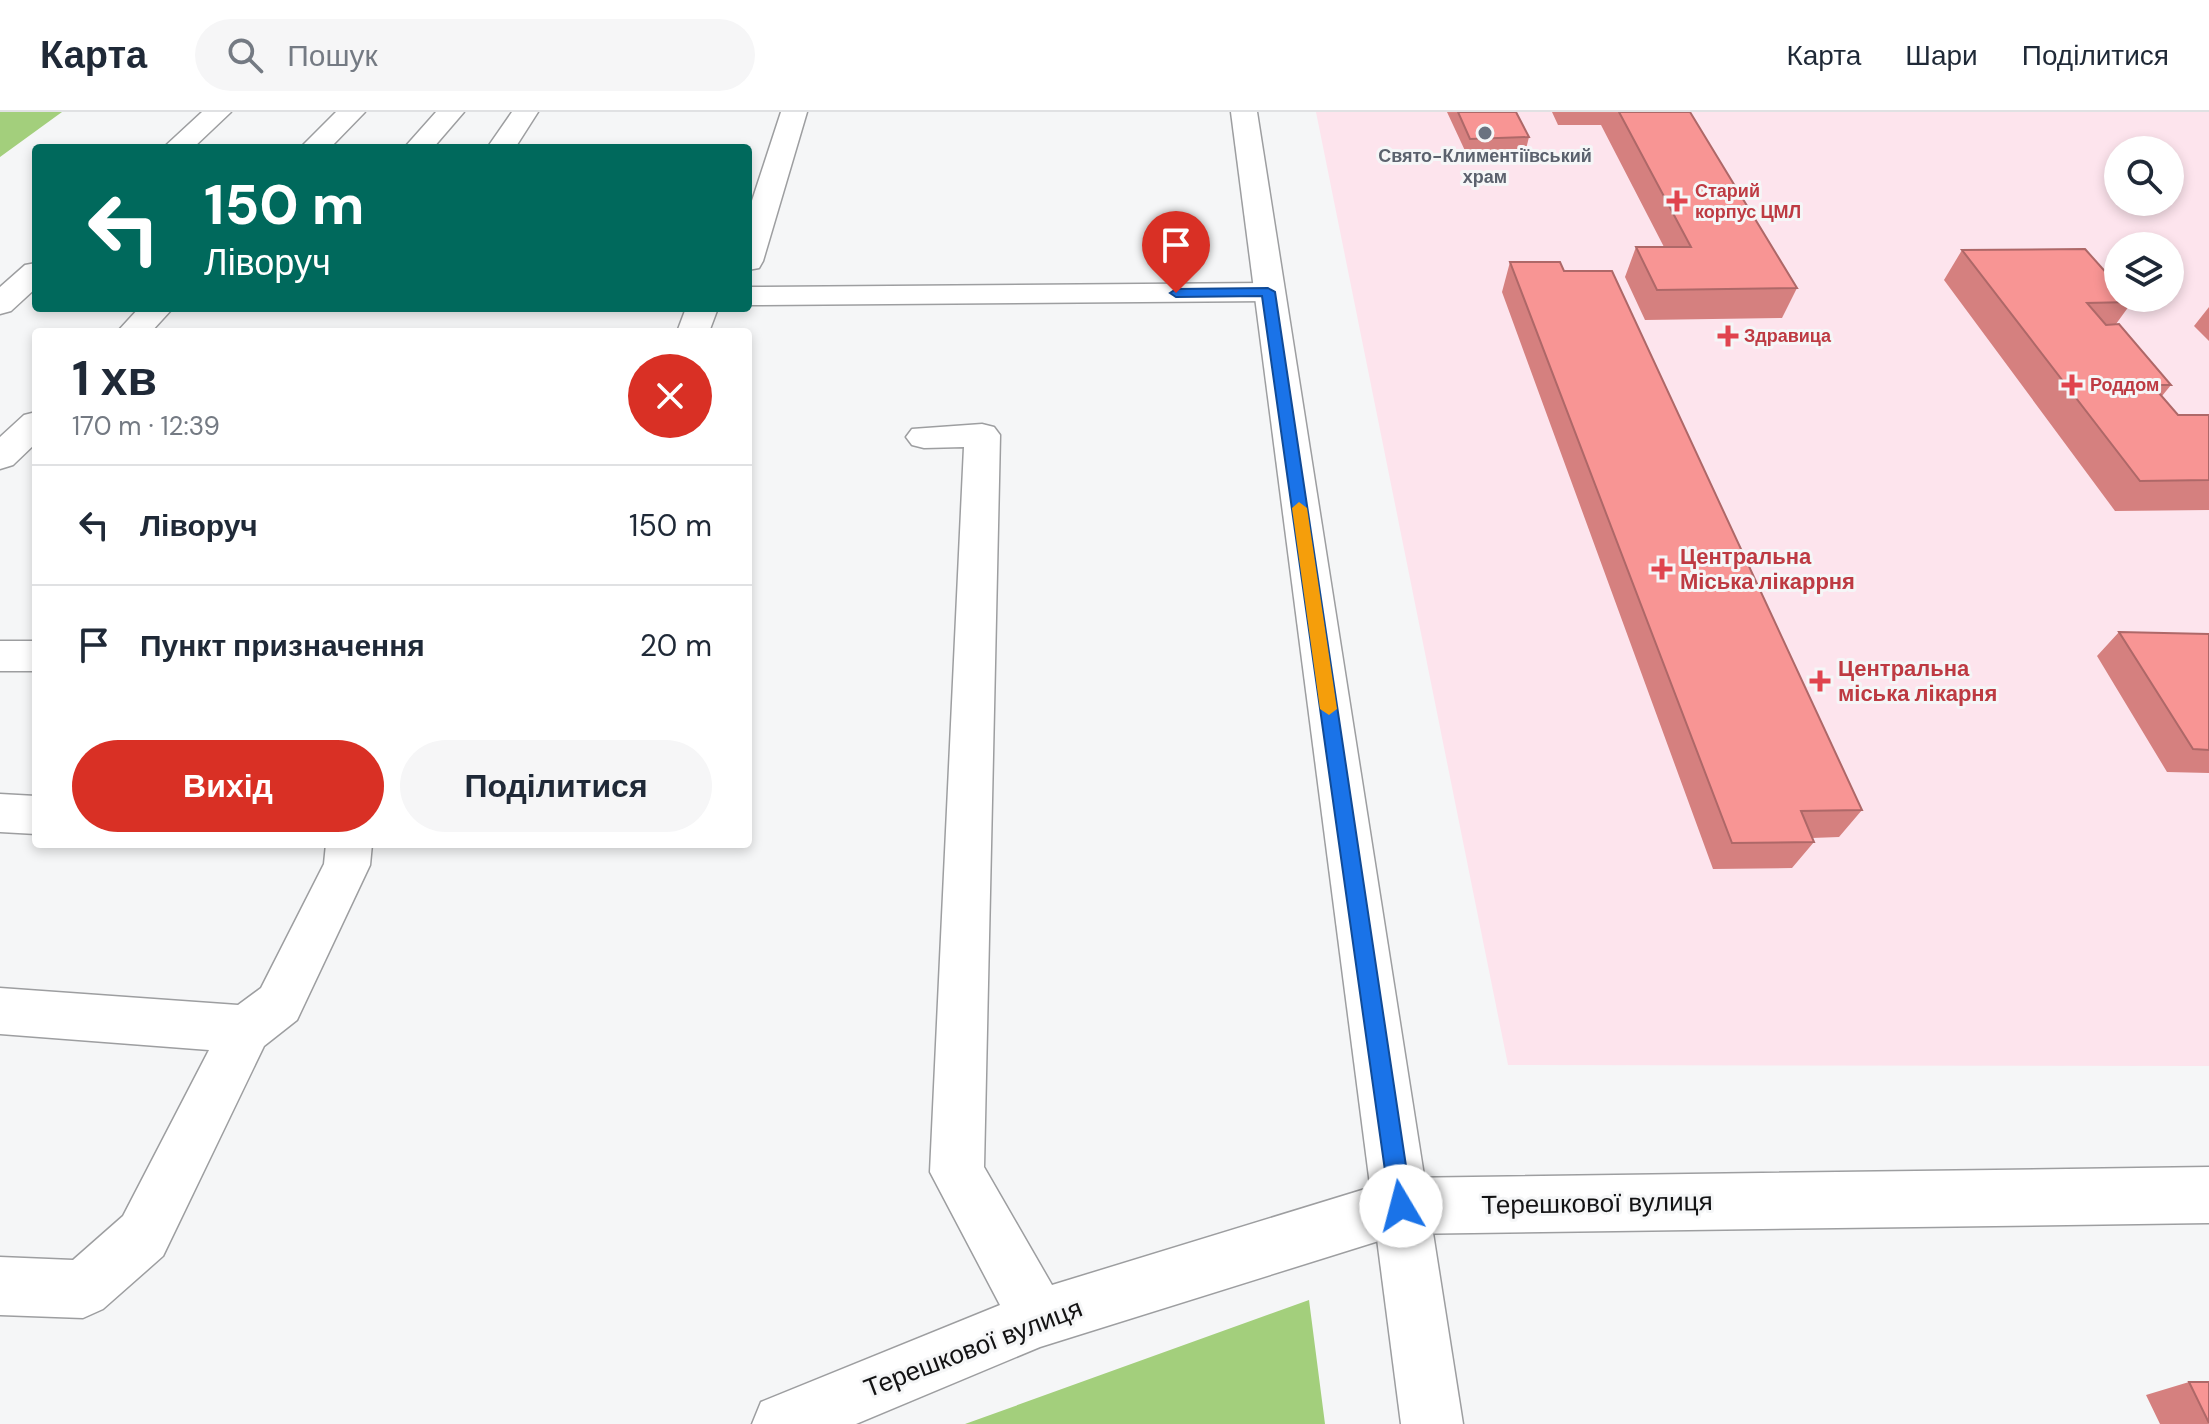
<!DOCTYPE html>
<html lang="uk">
<meta charset="utf-8">
<style>
body{margin:0;font-family:"DM Sans",sans-serif;background:#f6f6f7;color:#1f2937;height:100vh;display:flex;flex-direction:column;font-size:30px;white-space:nowrap}
*{box-sizing:border-box;margin:0}
p{font-size:26px;color:#747a83}
.icon{flex:none;width:44px;height:44px;fill:none;stroke:currentColor;stroke-width:2;stroke-linecap:round;stroke-linejoin:round}
.map{position:relative;flex:1;overflow:hidden}
.side{position:absolute;left:32px;top:216px;width:720px;height:520px;display:flex;flex-direction:column;background:#fff;border-radius:8px;box-shadow:0 4px 12px #0003}
.side>*{flex:none}
.hud{position:absolute;left:32px;top:32px;width:720px;height:168px;border-radius:8px;box-shadow:0 4px 12px #0003;background:#00695c;color:#fff;overflow:hidden}
.tools{position:absolute;left:2104px;top:24px;display:grid;gap:16px}
.tools a{display:grid;place-items:center;width:80px;height:80px;border-radius:50%;background:#fff;box-shadow:0 4px 12px #0003;font-size:40px}
.pin{position:absolute;display:grid;place-items:center;width:68px;height:68px;color:#fff;margin:-82px -34px;border-radius:50% 50% 50% 0;rotate:-45deg;box-shadow:0 0 8px #0007}
.pin .icon{rotate:45deg}
.me{position:absolute;width:88px;margin:-44px;rotate:352deg;stroke-linejoin:round;filter:drop-shadow(0 0 6px #0008)}
.turn{display:flex;align-items:center;gap:28px;height:168px;padding:0 40px;font-size:36px}
.turn .icon{width:104px;height:104px;stroke-width:2.5}
.turn b{display:block;font-size:56px;line-height:68px}
.round{display:grid;place-items:center;flex:none;width:84px;height:84px;border-radius:42px;background:#f6f6f7}
.summary{display:flex;align-items:center;justify-content:space-between;height:136px;padding:0 40px}
h1{font-size:48px;font-weight:700;line-height:60px}
.button{display:flex;gap:16px;margin-top:auto;padding:16px 40px}
.button a{flex:1;height:92px;border-radius:48px;background:#d93025;color:#fff;font-size:32px;font-weight:700;line-height:92px;text-align:center}
.button a+a{background:#f6f6f7;color:#1f2937}
ul{padding:0;list-style:none}
li{display:flex;align-items:center;gap:24px;height:120px;padding:0 40px;border-top:2px solid #e0e1e3}
li div{flex:1}
li b{display:block;font-size:30px}
li em{font-style:normal}
header{display:flex;align-items:center;gap:48px;box-sizing:border-box;height:112px;padding:0 40px;background:#fff;border-bottom:2px solid #e0e1e3}
header strong{font-size:38px}
nav{display:flex;gap:44px;margin-inline-start:auto;font-size:28px}
.search{width:560px;height:72px;background:#f6f6f7;display:flex;align-items:center;gap:20px;box-sizing:border-box;padding:0 28px;border-radius:44px;color:#747a83;font-size:30px}
.map>svg:first-child{display:block}
</style>
<header>
<strong>Карта</strong>
<div class="search"><svg class="icon" aria-label="search" viewBox="0 0 24 24"><circle cx="10" cy="10" r="6"/><path d="M15 15l6 6"/></svg>Пошук</div>
<nav><a>Карта</a><a>Шари</a><a>Поділитися</a></nav>
</header>
<div class="map">
<svg width="2209" height="1312" viewBox="0 0 2209 1312">
<rect width="100%" height="100%" fill="#f5f6f7"/>
<path fill="#fde4ed" fill-rule="evenodd" d="M1316,0H2209V954L1508,953ZM2118,38H2170V90H2118ZM2118,134H2170V186H2118Z"/>
<path fill="#a3cf7c" d="M0,0H62L0,45Z
M1309,1188L1325,1312H965Z"/>
<g fill="none" stroke-linecap="round" stroke-linejoin="round">
<defs>
<path id="minor" d="M202,0H231L193,36H163Z
M336,0H365L330,36H300Z
M436,0H464L433,36H404Z
M512,0H538L515,36H487Z
M781,0H807L763,149L759,156L748,158V101Z
M36,151V176L11,199L0,202V175L25,153Z
M1268,171L1279,173L1284,180L1279,187L1268,189L748,193V175Z
M139,196H173L151,220H117Z
M686,196H718L709,220H677Z
M36,300V331L13,353L0,357V325L24,303Z
M982,312L994,315L1000,323L984,1055L1052,1173L1401,1066L2209,1055V1111L1401,1122L1040,1235L856,1312H752L761,1290L1000,1193L930,1060L964,335L924,336L912,333L906,325L912,317Z
M0,529H36V559H0Z
M0,682L36,684V722L0,720Z
M326,732H372L370,753L297,908L264,934L163,1144L103,1197L83,1206L0,1203V1145L73,1148L123,1104L209,938L0,922V876L238,893L261,876L324,752Z"/>
<path id="major" d="M1231,0H1257L1463,1312H1401Z"/>
</defs>
<use href="#minor" stroke="#9d9ea0" stroke-width="3"/>
<use href="#major" stroke="#9d9ea0" stroke-width="3"/>
<use href="#minor" fill="#fff" fill-rule="evenodd"/>
<use href="#major" fill="#fff" fill-rule="evenodd"/>
</g>
<path fill="#d5807f" d="M1447,0H1516L1529,25L1525,41L1467,43Z
M1552,0H1690L1797,176L1782,206L1645,208L1625,165L1636,135H1664L1601,13H1558Z
M1962,138L2132,190L2116,212L2171,273L2162,284L2178,303H2209V398L2115,399L1944,168Z
M1510,150L1564,159L1862,698L1839,725L1812,726L1814,730L1792,756L1713,757L1502,180Z
M2209,195V229L2194,214Z
M2119,520L2209,522V661L2167,660L2097,544Z
M2189,1270L2209,1312H2160L2146,1283Z"/>
<path fill="#f89594" stroke="#ae6868" stroke-width="2" d="M1458,0H1516L1529,25L1470,27Z
M1619,0H1690L1797,176L1657,178L1636,135H1691Z
M2085,137L2118,174V186H2129L2132,190L2087,191L2106,213L2119,212L2171,273H2152L2178,303H2209V368L2140,369L1962,138Z
M1510,150H1560L1564,159H1612L1862,698L1801,699L1814,730L1732,731Z
M2119,520L2209,522V638L2193,637Z
M2189,1270H2209V1311Z"/>
<path fill="#1a73e8" stroke="#114b97" stroke-width="2" d="M1268,176L1275,180L1412,1094L1409,1102L1401,1105L1393,1102L1390,1094L1262,184L1176,185L1170,181L1176,177Z"/>
<path fill="#f59e0b" d="M1299,390L1307,396L1337,597L1329,603L1320,597L1292,396Z"/>
<circle fill="#6b7280" stroke="#f5f6f7" stroke-width="3" cx="1485" cy="21" r="8"/>
<g fill="#e0444e" stroke="#f5f6f7" stroke-width="3">
<path d="M1673 77h8v8h8v8h-8v8h-8v-8h-8v-8h8z"/>
<path d="M1724 212h8v8h8v8h-8v8h-8v-8h-8v-8h8z"/>
<path d="M2068 261h8v8h8v8h-8v8h-8v-8h-8v-8h8z"/>
<path d="M1658 445h8v8h8v8h-8v8h-8v-8h-8v-8h8z"/>
<path d="M1816 557h8v8h8v8h-8v8h-8v-8h-8v-8h8z"/>
</g>
<g text-anchor="middle" stroke-width="6" stroke-linejoin="round" paint-order="stroke">
<g font-size="18" font-weight="bold" fill="#5b616d" stroke="#f5f6f7">
<text x="1485" y="50">Свято-Климентіївський<tspan x="1485" dy="21">храм</tspan></text>
</g>
<g font-size="18" font-weight="bold" fill="#be3a42" stroke="#f5f6f7" text-anchor="start">
<text x="1695" y="85">Старий<tspan x="1695" dy="21">корпус ЦМЛ</tspan></text>
<text x="1744" y="230">Здравица</text>
<text x="2090" y="279">Роддом</text>
</g>
<g font-size="22" font-weight="bold" fill="#be3a42" stroke="#f5f6f7" text-anchor="start">
<text x="1680" y="452">Центральна<tspan x="1680" dy="25">Міська лікаррня</tspan></text>
<text x="1838" y="564">Центральна<tspan x="1838" dy="25">міська лікарня</tspan></text>
</g>
<g font-size="26" fill="#131314" stroke="#f5f6f7">
<text transform="translate(1597 1091) rotate(-1)" y="9">Терешкової вулиця</text>
<text transform="translate(973 1236) rotate(-21)" y="9">Терешкової вулиця</text>
</g>
</g>
</svg>
<div class="tools">
<a><svg class="icon" aria-label="search" viewBox="0 0 24 24"><circle cx="10" cy="10" r="6"/><path d="M15 15l6 6"/></svg></a>
<a><svg class="icon" aria-label="layers" viewBox="0 0 24 24"><path d="M12 4l9 5-9 5-9-5zM3 14l9 5 9-5"/></svg></a>
</div>
<div class="pin" style="left:1176px;top:181px;background:#d93025"><svg class="icon" aria-label="arrive" viewBox="0 0 24 24"><path d="M6 21V4h12l-3 4 3 4H6"/></svg></div>
<svg class="me" style="left:1401px;top:1094px" viewBox="-20 -20 40 40"><circle r="19" fill="#fff"/><path d="M0-13L10 11 0 6-10 11z" fill="#1a73e8"/></svg>
<div class="hud">
<div class="turn"><svg class="icon" aria-label="left" viewBox="0 0 24 24"><path d="M17 20v-9H6M10 6l-5 5 5 5"/></svg><div><b>150 m</b>Ліворуч</div></div>
</div>
<section class="side">
<div class="summary"><div><h1>1 хв</h1><p>170 m · 12:39</p></div><a class="round" style="background:#d93025;color:#fff"><svg class="icon" aria-label="close" viewBox="0 0 24 24"><path d="M6 6l12 12M18 6L6 18"/></svg></a></div>
<ul>
<li><svg class="icon" aria-label="left" viewBox="0 0 24 24"><path d="M17 20v-9H6M10 6l-5 5 5 5"/></svg><div><b>Ліворуч</b></div><em>150 m</em></li>
<li><svg class="icon" aria-label="arrive" viewBox="0 0 24 24"><path d="M6 21V4h12l-3 4 3 4H6"/></svg><div><b>Пункт призначення</b></div><em>20 m</em></li>
</ul>
<div class="button"><a>Вихід</a><a>Поділитися</a></div>
</section>
</div>
